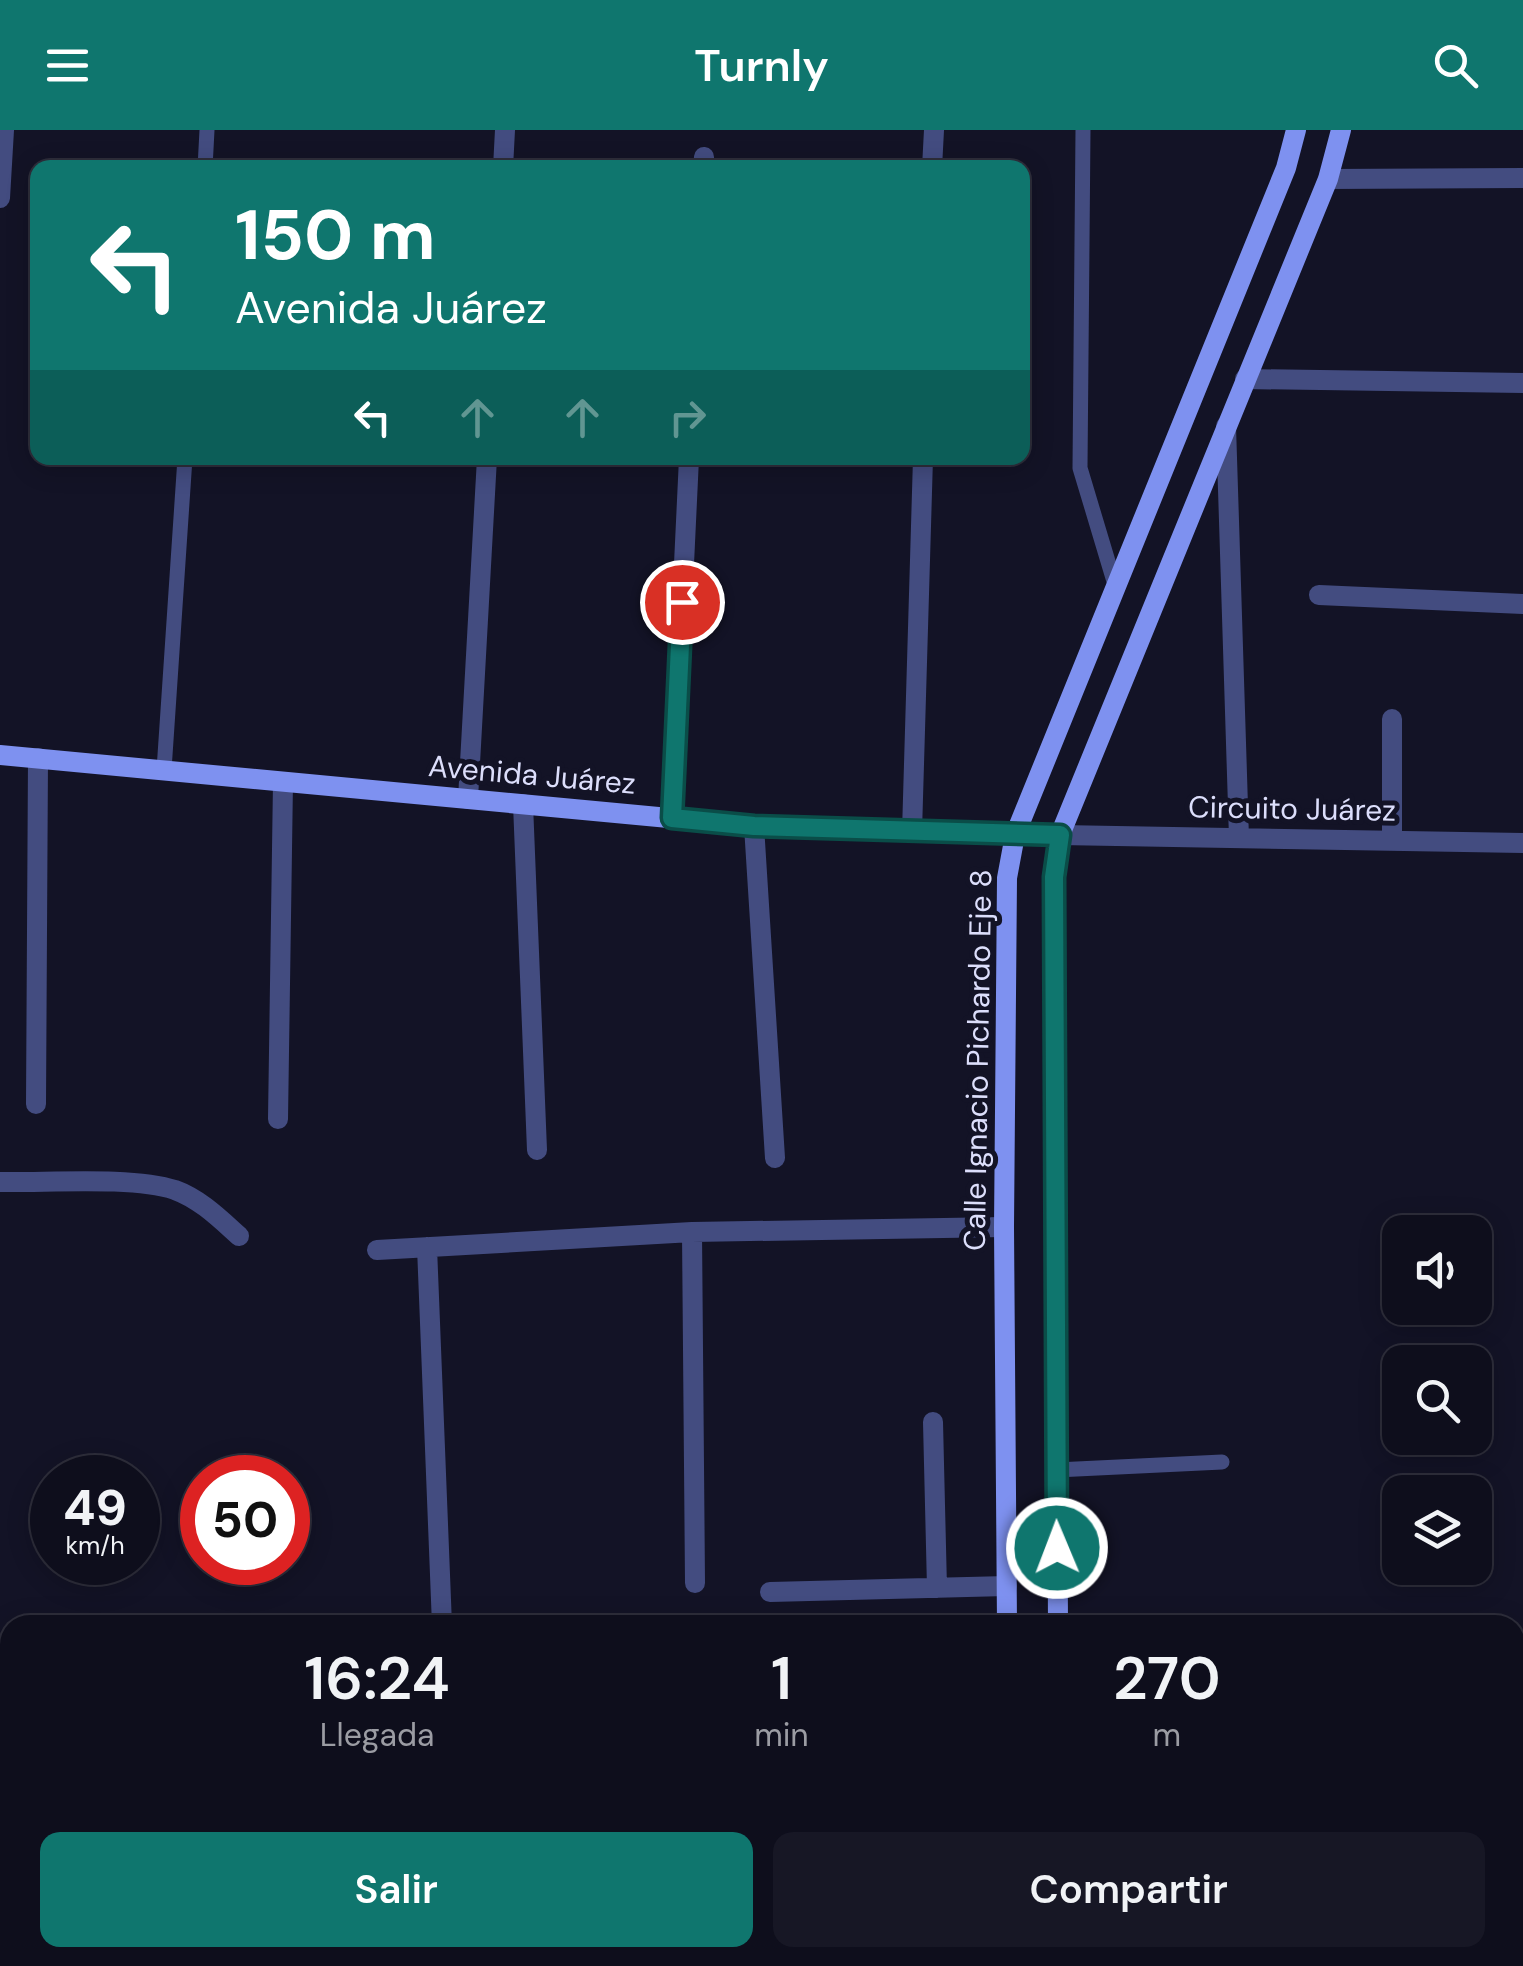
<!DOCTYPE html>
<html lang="es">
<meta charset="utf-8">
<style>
body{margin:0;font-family:"DM Sans",sans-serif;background:#171725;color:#f1f3f6;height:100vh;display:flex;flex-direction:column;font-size:38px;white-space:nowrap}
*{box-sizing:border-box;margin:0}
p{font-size:32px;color:#9b9ca3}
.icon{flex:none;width:55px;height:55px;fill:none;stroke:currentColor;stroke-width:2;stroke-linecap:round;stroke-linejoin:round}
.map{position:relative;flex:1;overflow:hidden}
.panel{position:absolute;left:0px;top:1485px;width:1525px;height:352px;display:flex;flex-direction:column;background:#0e0e1c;border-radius:30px 30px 0 0;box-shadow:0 5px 25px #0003,0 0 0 2px #2e2e3b}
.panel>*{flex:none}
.guide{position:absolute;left:30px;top:30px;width:1000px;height:305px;border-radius:20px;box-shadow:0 5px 25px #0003,0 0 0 2px #2e2e3b;background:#0f766e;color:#fff;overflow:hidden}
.fabs{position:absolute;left:1382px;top:1085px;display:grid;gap:20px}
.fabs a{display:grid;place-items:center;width:110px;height:110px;border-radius:20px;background:#0e0e1c;box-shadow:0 5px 25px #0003,0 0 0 2px #2e2e3b;font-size:50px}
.speed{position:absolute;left:30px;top:1325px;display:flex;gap:20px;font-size:50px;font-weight:700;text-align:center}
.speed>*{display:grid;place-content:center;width:130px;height:130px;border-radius:50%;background:#0e0e1c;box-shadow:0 5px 25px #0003,0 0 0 2px #2e2e3b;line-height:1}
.speed small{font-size:25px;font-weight:400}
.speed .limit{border:15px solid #d22;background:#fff;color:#111}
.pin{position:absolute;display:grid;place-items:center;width:85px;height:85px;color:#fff;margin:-42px;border:5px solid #fff;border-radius:50%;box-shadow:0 2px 10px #0007}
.me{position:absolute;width:110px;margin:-55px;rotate:359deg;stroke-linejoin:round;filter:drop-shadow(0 0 8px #0008)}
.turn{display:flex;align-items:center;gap:35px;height:210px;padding:0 40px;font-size:45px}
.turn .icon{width:130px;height:130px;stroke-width:2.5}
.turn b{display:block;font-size:70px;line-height:85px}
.lanes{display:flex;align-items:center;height:95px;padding:0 40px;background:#0003;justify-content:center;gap:50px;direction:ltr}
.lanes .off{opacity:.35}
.eta{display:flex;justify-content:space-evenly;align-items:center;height:170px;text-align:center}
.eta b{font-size:60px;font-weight:600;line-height:70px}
.primary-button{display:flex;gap:20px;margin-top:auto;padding:20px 40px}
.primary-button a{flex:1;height:115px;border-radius:20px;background:#0f766e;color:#fff;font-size:40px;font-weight:600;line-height:115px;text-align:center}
.primary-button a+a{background:#171725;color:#f1f3f6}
header{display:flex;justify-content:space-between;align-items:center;height:130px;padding:0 40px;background:#0f766e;color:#fff;font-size:45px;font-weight:600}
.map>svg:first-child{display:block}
</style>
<header><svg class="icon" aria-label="menu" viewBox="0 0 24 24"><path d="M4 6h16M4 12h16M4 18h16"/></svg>Turnly<svg class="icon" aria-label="search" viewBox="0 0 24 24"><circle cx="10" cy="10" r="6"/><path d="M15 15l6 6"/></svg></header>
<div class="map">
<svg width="1523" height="1836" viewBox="0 0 1523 1836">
<rect width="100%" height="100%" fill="#131326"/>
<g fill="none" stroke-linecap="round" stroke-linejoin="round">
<path stroke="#434c80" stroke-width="15" d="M1083,0L1080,338L1116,458
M205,38L207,0
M164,640L185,328
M1056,1340L1222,1332"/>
<path stroke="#434c80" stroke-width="20" d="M503,38L505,0
M703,38L704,27
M932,38L934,0
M1328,49L1523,48
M0,68L4,0
M1245,249L1523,253
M1226,296L1239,708
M1319,465L1523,474
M1392,589V711
M468,669L487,328
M523,674L537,1020
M672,688L689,328
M754,696L775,1028
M912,702L923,328
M1060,705L1523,713
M36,974L38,628
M278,989L283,652
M0,1052C47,1053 132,1046 175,1060C200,1069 220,1089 239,1106
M692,1102L695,1453
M427,1117L442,1495
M377,1120L692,1102L1004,1097
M933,1292L937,1458
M770,1462L1007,1456
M164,1828V1836
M698,1828V1836"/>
<path stroke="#7e91f0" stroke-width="20" d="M0,625L754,696L1060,705
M1007,1495L1004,1097L1007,748L1015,705L1286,38L1296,0
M1058,1495L1054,747L1060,705L1328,49L1341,0
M1062,1828V1836
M1001,1836V1828"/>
</g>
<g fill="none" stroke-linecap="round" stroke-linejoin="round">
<defs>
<path id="route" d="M682,472L672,688L754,696L1060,705L1054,747L1057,1418"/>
</defs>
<use href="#route" stroke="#0a4d48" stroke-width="25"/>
<use href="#route" stroke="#0f766e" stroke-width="18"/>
</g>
<g text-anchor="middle" stroke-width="10" stroke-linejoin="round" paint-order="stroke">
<g font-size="30" fill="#dcdefb" stroke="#131326">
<text transform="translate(532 645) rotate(5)" y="10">Avenida Juárez</text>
<text transform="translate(1292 679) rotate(1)" y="10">Circuito Juárez</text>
<text transform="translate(978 930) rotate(-89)" y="10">Calle Ignacio Pichardo Eje 8</text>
</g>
</g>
</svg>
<div class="fabs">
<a><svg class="icon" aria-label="sound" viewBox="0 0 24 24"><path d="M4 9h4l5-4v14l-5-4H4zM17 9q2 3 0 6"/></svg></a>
<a><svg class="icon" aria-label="search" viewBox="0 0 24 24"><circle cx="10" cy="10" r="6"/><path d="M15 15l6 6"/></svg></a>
<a><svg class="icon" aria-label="layers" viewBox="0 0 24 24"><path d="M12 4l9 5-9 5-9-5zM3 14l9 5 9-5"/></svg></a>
</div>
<div class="speed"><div>49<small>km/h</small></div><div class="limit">50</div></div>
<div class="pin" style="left:682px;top:472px;background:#d93025"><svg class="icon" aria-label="arrive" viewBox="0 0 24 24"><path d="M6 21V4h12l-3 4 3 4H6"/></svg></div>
<svg class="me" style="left:1057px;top:1418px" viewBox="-20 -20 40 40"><circle r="17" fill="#0f766e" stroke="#fff" stroke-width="3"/><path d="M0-11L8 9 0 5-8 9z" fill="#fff"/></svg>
<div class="guide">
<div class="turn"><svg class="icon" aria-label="left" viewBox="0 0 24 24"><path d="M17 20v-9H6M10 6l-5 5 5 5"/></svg><div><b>150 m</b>Avenida Juárez</div></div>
<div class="lanes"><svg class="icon" aria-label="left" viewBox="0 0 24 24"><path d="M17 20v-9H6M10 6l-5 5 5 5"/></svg><svg class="icon off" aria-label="ahead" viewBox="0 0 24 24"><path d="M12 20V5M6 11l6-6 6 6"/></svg><svg class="icon off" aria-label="ahead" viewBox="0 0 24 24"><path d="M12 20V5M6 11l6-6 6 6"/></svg><svg class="icon off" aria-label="right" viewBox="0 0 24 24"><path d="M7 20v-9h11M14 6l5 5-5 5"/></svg></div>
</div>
<section class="panel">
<div class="eta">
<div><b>16:24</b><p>Llegada</p></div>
<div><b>1</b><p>min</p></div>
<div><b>270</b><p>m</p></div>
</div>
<div class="primary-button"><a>Salir</a><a>Compartir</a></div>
</section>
</div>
